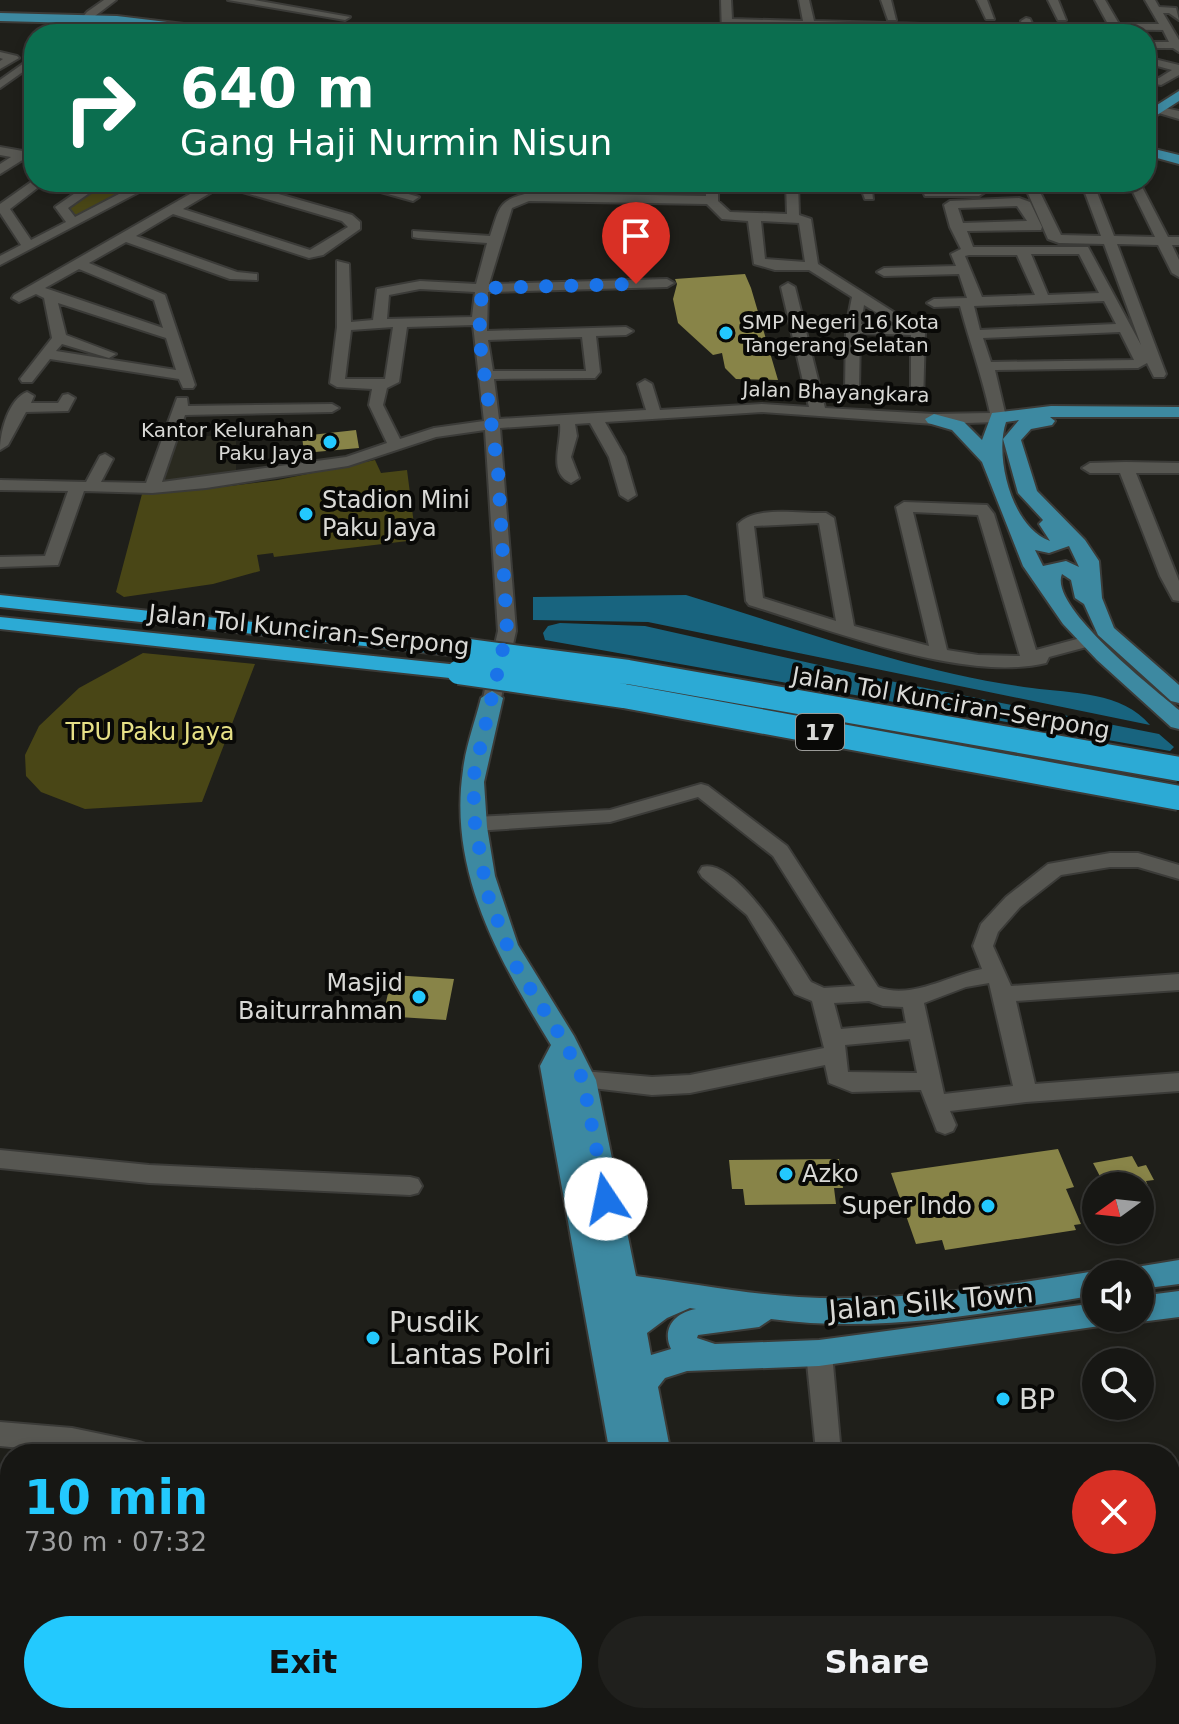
<!DOCTYPE html>
<meta charset="utf-8">
<style>
body{margin:0;font-family:"DejaVu Sans",sans-serif;background:#20201d;color:#f1f3f6;height:100vh;display:flex;flex-direction:column;font-size:30px;white-space:nowrap}
*{box-sizing:border-box;margin:0}
p{font-size:26px;color:#9e9fa0}
.icon{flex:none;width:44px;height:44px;fill:none;stroke:currentColor;stroke-width:2;stroke-linecap:round;stroke-linejoin:round}
.map{position:relative;flex:1;overflow:hidden}
.drawer{position:absolute;left:0px;top:1444px;width:1180px;height:280px;display:flex;flex-direction:column;background:#171714;border-radius:32px 32px 0 0;box-shadow:0 4px 12px #0003,0 0 0 2px #363634}
.drawer>*{flex:none}
.top-card{position:absolute;left:24px;top:24px;width:1132px;height:168px;border-radius:32px;box-shadow:0 4px 12px #0003,0 0 0 2px #363634;background:#0b6e4f;color:#fff;overflow:hidden}
.needle{width:52px;rotate:255deg}
.fabs{position:absolute;left:1082px;top:1172px;display:grid;gap:16px}
.fabs a{display:grid;place-items:center;width:72px;height:72px;border-radius:50%;background:#171714;box-shadow:0 4px 12px #0003,0 0 0 2px #363634;font-size:40px}
.pin{position:absolute;display:grid;place-items:center;width:68px;height:68px;color:#fff;margin:-82px -34px;border-radius:50% 50% 50% 0;rotate:-45deg;box-shadow:0 0 8px #0007}
.pin .icon{rotate:45deg}
.me{position:absolute;width:88px;margin:-44px;rotate:349deg;stroke-linejoin:round;filter:drop-shadow(0 0 6px #0008)}
.turn{display:flex;align-items:center;gap:28px;height:168px;padding:0 24px;font-size:36px}
.turn .icon{width:104px;height:104px;stroke-width:2.5}
.turn b{display:block;font-size:56px;line-height:68px}
.round{display:grid;place-items:center;flex:none;width:84px;height:84px;border-radius:42px;background:#20201d}
.headline{display:flex;align-items:center;justify-content:space-between;height:136px;padding:0 24px}
h1{font-size:48px;font-weight:700;line-height:60px;color:#23c9fe}
.action{display:flex;gap:16px;margin-top:auto;padding:16px 24px}
.action a{flex:1;height:92px;border-radius:48px;background:#23c9fe;color:#111;font-size:32px;font-weight:700;line-height:92px;text-align:center}
.action a+a{background:#20201d;color:#f1f3f6}
.map>svg:first-child{display:block}
</style>
<div class="map">
<svg width="1179" height="1724" viewBox="0 0 1179 1724">
<rect width="100%" height="100%" fill="#1f1f1a"/>
<path fill="#2a2a20" d="M236,435V476L164,484L172,437Z"/>
<path fill="#494616" d="M103,182L138,187L75,218L67,207Z
M375,460L381,473L407,470L416,540L274,557L273,553L257,555L260,571L213,584L124,597L116,592L142,494L197,490L278,480Z
M143,653L255,664L202,802L85,809L41,792L26,776L25,755L39,726L79,688Z"/>
<path fill="#18647f" d="M686,595C797,629 917,673 1032,688C1071,693 1123,692 1150,725L648,622L533,620V597Z
M560,623L645,626L890,681L1159,734L1174,747L1170,751L545,640L543,633L548,626Z"/>
<path fill="#888448" d="M745,274L751,288L778,380L736,379L725,368L722,353L713,355L678,323L673,299L677,284L675,279Z
M356,430L359,448L304,453L302,436Z
M392,975L454,979L446,1020L383,1016Z
M1058,1149L1074,1187L1066,1189L1081,1224L1074,1225L1076,1230L945,1250L942,1240L916,1244L891,1173Z
M1132,1156L1138,1167L1146,1165L1154,1180L1146,1181L1148,1186H1105L1093,1163Z
M839,1159L843,1188H834L836,1204L745,1205L743,1189H732L729,1160Z"/>
<g fill="none" stroke-linecap="round" stroke-linejoin="round">
<defs>
<path id="minor" d="M104,0H116L95,16L79,34H68L87,12Z
M228,0H254L350,17L345,20Z
M721,0H731L732,19L803,21L799,0H809L814,21L921,24L926,27L921,30L815,27L816,34H806L804,27L732,25V34H722Z
M881,0H891L896,20H888Z
M977,0H987L994,19H986Z
M1048,0H1058L1066,20H1058Z
M1095,0H1105L1119,24H1159L1145,0H1155L1159,7L1176,8L1179,20L1169,13H1163L1179,40V52L1173,48H1146V42H1169L1163,30L1071,29V25L1075,24H1108Z
M1026,18L1030,19L1037,34H1027L1021,21Z
M122,28L126,29V33L104,34Z
M401,30L406,34H395Z
M0,52L17,56L19,58L0,69V61L3,59L0,58Z
M34,56V64L0,88V80Z
M1146,57L1179,65V75L1161,85L1146,82V76L1159,78L1172,70L1146,63Z
M1156,106L1179,111V119L1152,111V107Z
M0,147L34,153V161L24,159L0,174V164L11,157L0,155Z
M34,180L45,182L10,209L31,240L66,222L55,207L91,182H105L68,208L75,217L142,182H158L0,265V256L21,245L0,213V204Z
M211,182H237L352,215L360,222V229L323,255L309,258L173,214L136,236L237,272L257,274V280L230,279L126,242L89,263L165,295L195,385L193,388H183L179,379L50,359L32,382H22L20,379L52,338L44,298L36,294L19,302L12,298L14,295ZM222,186L342,221L348,227L310,250L183,209ZM79,269L154,300L163,328L45,288ZM58,303L166,338L176,370L56,351L62,344L109,358L116,354L66,335Z
M345,182H366L419,197L413,201Z
M706,182H718V201L730,212L787,214L786,182H798L799,215L811,219L818,264L925,332L923,403L849,396L845,390L846,328L852,297L809,270H775L754,264L748,221L722,219L707,204L529,201L512,208L489,284L667,279L674,283L667,287L488,292L487,331L626,327L633,331L626,335L596,336L600,372L595,378L494,379L499,419L646,410L638,384L645,380L652,384L660,410L762,404L809,407L781,287L788,283L795,287L825,408L934,414L990,413C982,376 970,343 960,306L934,307L927,303L934,299L967,298L959,274L884,276L877,272L884,268L956,266L951,254L961,249L950,227L944,205L950,201L1019,198L1030,202L1042,227L1041,230L967,231L973,247H1088L1141,345L1104,244L1059,243L1048,239L1023,182H1035L1061,235L1101,236L1081,182H1093L1114,236L1155,237L1132,190L1117,182L1141,185L1168,237H1179V245H1172L1179,260V277L1172,273L1158,245L1117,244L1166,374L1164,377H1154L1147,363L1138,368L995,370L1006,417L998,422L934,424L762,412L605,422L625,457L636,495L628,500L620,495L609,457L590,423L575,424L577,436L571,457L579,478L571,483C547,473 562,443 560,424L500,428L516,631L501,698L492,704L483,698L498,631L485,430L436,437L348,466L206,488L152,493L84,491L58,565L0,567V557L45,556L68,491L0,490V480L86,482L100,456L105,454L113,459L101,482L146,483L177,398H187L188,406L332,404L339,408L332,412L185,415L162,482L346,457L387,443L369,405L372,389L337,387L330,383L337,327V261L349,264L351,322L373,320L377,289L420,281L476,284L487,243L418,238L413,237V231L490,236C500,207 498,200 529,193L706,196ZM1017,206L1027,221L963,223L958,208ZM761,221L799,223L805,262L765,259ZM1031,254H1079L1099,293L1048,295ZM969,255H1017L1035,295L982,297L965,256ZM420,289L475,292L472,317L387,319L389,295ZM1104,301L1116,324L980,330L974,306ZM864,305L899,326L861,324ZM473,325L484,421L434,428L400,439L383,405L387,388L399,382L407,327ZM393,327L385,379H345L351,330ZM1120,332L1134,360L991,362L983,338ZM860,333L911,335V395L859,389ZM582,337L586,371H493L488,340Z
M859,182H871L873,199H865Z
M919,182H931L935,190L972,189L970,182H982L985,192L979,196H925Z
M27,392L34,396L31,403H58L63,395L68,394L75,398L68,411L26,412L8,445L0,450C0,431 9,399 27,392Z
M1126,462L1179,463V473H1136L1179,581V601L1173,600L1160,576L1120,473H1090L1082,468L1090,463Z
M904,502L987,505L994,514L1036,650L1088,636L1094,637L1097,641L1094,645L1049,657L1046,663C964,683 831,630 749,605L746,601L738,524C756,505 801,514 826,513L834,518L854,626L929,646L896,507ZM913,512L978,515L1020,656L978,655L947,650ZM819,523L836,621L763,598L754,526Z
M701,784L708,786L787,846L878,987C912,1000 949,975 982,969L973,946L981,924L1006,897L1048,864L1110,853H1138L1179,865V879L1138,867H1110L1061,875L1020,907L998,932L993,946L1011,986L1179,974V990L1016,1001L1035,1084L1179,1073V1091L1026,1102L950,1111L956,1125L953,1131L945,1134L937,1131L921,1090L852,1092L829,1083L825,1065L690,1093L652,1095L575,1086L572,1080L575,1074L583,1071L652,1077L690,1075L824,1048L812,1001L795,994L747,915L702,877L699,872L702,867C737,857 794,956 811,982L824,988L855,986L773,856L698,797L610,822L475,831L465,824L475,817L610,810ZM989,983L1013,1086L944,1094L924,1003L966,987ZM869,1001L883,1006L903,1007L906,1023L841,1029L834,1003ZM910,1039L917,1073L848,1072L845,1045Z
M0,1150L149,1165L410,1177L418,1179L422,1186L418,1193L410,1195L149,1183L0,1168Z
M819,1342L828,1345L832,1353L841,1454H817L816,1451L806,1353L810,1345Z
M0,1422L72,1428L139,1442L148,1445L152,1454H82L0,1446Z
M1179,1546V1572L1170,1575V1549Z
M10,1562V1588L0,1590V1564Z
M714,1714H770L766,1724H710Z"/>
<path id="major" d="M0,13L117,16L234,30L240,34H210L117,24L0,21Z
M1179,91V101L1146,122V112Z
M1146,147L1179,155V164L1146,155Z
M1051,406L1179,407V417H1050L1055,421L1052,425L1031,429L1021,440L1037,491L1085,540L1099,561L1102,598L1114,628L1179,685V703L1171,701L1098,635L1084,604L1075,598L1071,580L1062,574C1048,606 1153,688 1179,710V729L1171,727L1097,660L1063,624L1023,566L982,462L952,430L928,423L925,419L934,414L964,422L982,440L992,413ZM1019,420L1003,439L1018,493L1043,520L1039,524L1050,541C1012,528 994,457 1006,422ZM1069,546L1079,567L1066,561L1043,566L1035,550L1049,553Z
M492,691L503,698L484,782L487,827L495,876L518,945L574,1036L596,1080L636,1276C690,1283 745,1294 799,1297C899,1303 998,1286 1096,1271L1106,1274H1096V1295C989,1313 880,1334 771,1319L759,1327L698,1335L697,1338L715,1344L819,1340L1096,1303V1318H1110L1107,1325L819,1366L687,1371L665,1378L658,1387L671,1454H610L540,1066L551,1045C500,961 448,873 463,770C466,745 475,722 481,698ZM690,1308L696,1309C676,1312 661,1328 671,1349L651,1355L647,1333L667,1318Z
M1179,1260V1284L1140,1289V1274H1127L1130,1268Z
M1179,1291V1317L1140,1322L1129,1318H1140V1296Z
M659,1714H726L728,1724H661Z"/>
<path id="highway" d="M0,595L468,645L479,651L468,657L0,607Z
M0,617L459,665L470,672L459,679L0,629Z"/>
</defs>
<use href="#minor" stroke="#3b3b38" stroke-width="4"/>
<use href="#major" stroke="#3b3b38" stroke-width="4"/>
<use href="#highway" stroke="#3b3b38" stroke-width="4"/>
<use href="#minor" fill="#575752" fill-rule="evenodd"/>
<use href="#major" fill="#3d89a1" fill-rule="evenodd"/>
<use href="#highway" fill="#2caad5" fill-rule="evenodd"/>
<defs>
<path id="highway-bridge" d="M468,651L628,672L1179,769
M459,672L624,696L1179,798"/>
</defs>
<use href="#highway-bridge" stroke="#3b3b38" stroke-width="28" stroke-linecap="butt"/>
<use href="#highway-bridge" stroke="#2caad5" stroke-width="24"/>
</g>
<g fill="none" stroke-linecap="round" stroke-linejoin="round">
<path stroke="#1a73e8" stroke-width="14" stroke-dasharray="0 25.2" d="M606,1199L583,1080L565,1043L514,963L487,893L475,824L473,779L507,631L498,471L479,336L482,288L636,284"/>
</g>
<g fill="#23c9fe" stroke="#090907" stroke-width="3">
<circle cx="726" cy="333" r="8"/>
<circle cx="330" cy="442" r="8"/>
<circle cx="306" cy="514" r="8"/>
<circle cx="419" cy="997" r="8"/>
<circle cx="786" cy="1174" r="8"/>
<circle cx="988" cy="1206" r="8"/>
<circle cx="373" cy="1338" r="8"/>
<circle cx="1003" cy="1399" r="8"/>
</g>
<g text-anchor="middle" stroke-width="8" stroke-linejoin="round" paint-order="stroke">
<g font-size="20" fill="#d9d9d6" stroke="#090907" text-anchor="start">
<text x="742" y="329">SMP Negeri 16 Kota<tspan x="742" dy="23">Tangerang Selatan</tspan></text>
<text x="314" y="437" text-anchor="end">Kantor Kelurahan<tspan x="314" dy="23">Paku Jaya</tspan></text>
</g>
<g font-size="20" fill="#d9d9d6" stroke="#090907">
<text transform="translate(836 392) rotate(2)" y="7">Jalan Bhayangkara</text>
</g>
<rect fill="#090907" stroke="#9b9b98" stroke-width="2" x="796" y="714" width="48" height="36" rx="6"/>
<g font-size="22" font-weight="bold" fill="#d9d9d6">
<text x="820" y="740">17</text>
</g>
<g font-size="24" fill="#d9d9d6" stroke="#090907" text-anchor="start">
<text x="322" y="508">Stadion Mini<tspan x="322" dy="28">Paku Jaya</tspan></text>
<text x="403" y="991" text-anchor="end">Masjid<tspan x="403" dy="28">Baiturrahman</tspan></text>
<text x="802" y="1182">Azko</text>
<text x="972" y="1214" text-anchor="end">Super Indo</text>
</g>
<g font-size="24" fill="#d9d9d6" stroke="#090907">
<text transform="translate(309 630) rotate(6)" y="8">Jalan Tol Kunciran–Serpong</text>
<text transform="translate(951 703) rotate(10)" y="8">Jalan Tol Kunciran–Serpong</text>
</g>
<g font-size="24" fill="#e6e086" stroke="#090907">
<text x="150" y="740">TPU Paku Jaya</text>
</g>
<g font-size="28" fill="#d9d9d6" stroke="#090907">
<text transform="translate(931 1301) rotate(-5)" y="10">Jalan Silk Town</text>
</g>
<g font-size="28" fill="#d9d9d6" stroke="#090907" text-anchor="start">
<text x="389" y="1332">Pusdik<tspan x="389" dy="32">Lantas Polri</tspan></text>
<text x="1019" y="1409">BP</text>
</g>
</g>
</svg>
<div class="fabs">
<a><svg class="needle" viewBox="-14 -14 28 28"><path d="M0-13l5 13h-10z" fill="#e53935"/><path d="M0 13l5-13h-10z" fill="#9e9fa0"/></svg></a>
<a><svg class="icon" aria-label="sound" viewBox="0 0 24 24"><path d="M4 9h4l5-4v14l-5-4H4zM17 9q2 3 0 6"/></svg></a>
<a><svg class="icon" aria-label="search" viewBox="0 0 24 24"><circle cx="10" cy="10" r="6"/><path d="M15 15l6 6"/></svg></a>
</div>
<div class="pin" style="left:636px;top:284px;background:#d93025"><svg class="icon" aria-label="arrive" viewBox="0 0 24 24"><path d="M6 21V4h12l-3 4 3 4H6"/></svg></div>
<svg class="me" style="left:606px;top:1199px" viewBox="-20 -20 40 40"><circle r="19" fill="#fff"/><path d="M0-13L10 11 0 6-10 11z" fill="#1a73e8"/></svg>
<div class="top-card">
<div class="turn"><svg class="icon" aria-label="right" viewBox="0 0 24 24"><path d="M7 20v-9h11M14 6l5 5-5 5"/></svg><div><b>640 m</b>Gang Haji Nurmin Nisun</div></div>
</div>
<section class="drawer">
<div class="headline"><div><h1>10 min</h1><p>730 m · 07:32</p></div><a class="round" style="background:#d93025;color:#fff"><svg class="icon" aria-label="close" viewBox="0 0 24 24"><path d="M6 6l12 12M18 6L6 18"/></svg></a></div>
<div class="action"><a>Exit</a><a>Share</a></div>
</section>
</div>
